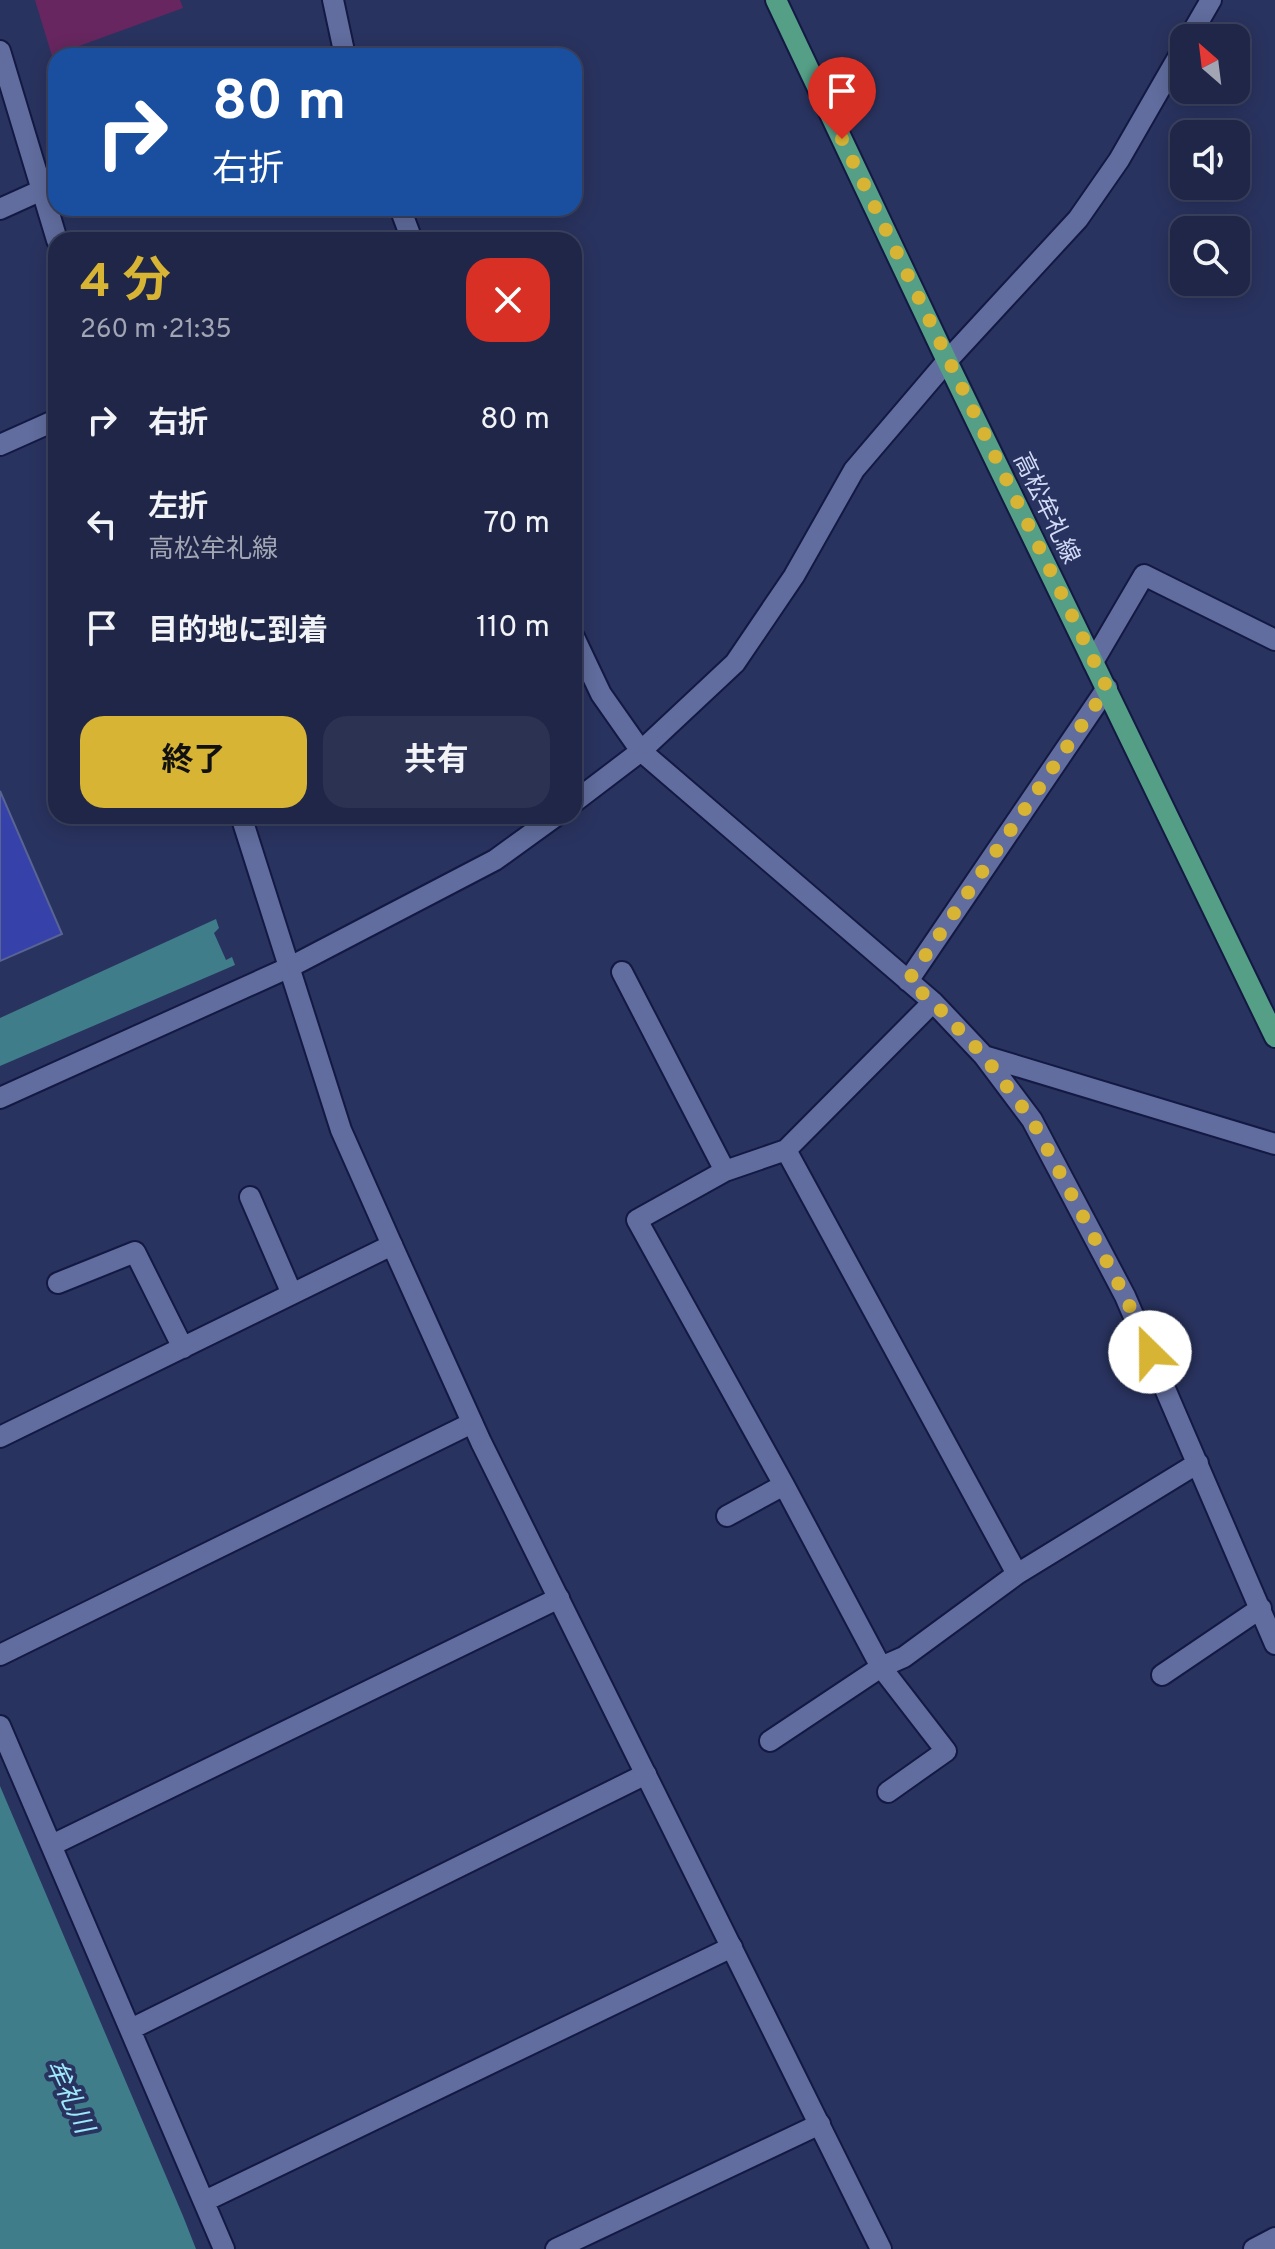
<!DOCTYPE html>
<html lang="ja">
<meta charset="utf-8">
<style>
body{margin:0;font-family:Overpass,"Noto Sans JP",sans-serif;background:#2c3252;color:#f1f3f6;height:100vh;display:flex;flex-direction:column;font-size:30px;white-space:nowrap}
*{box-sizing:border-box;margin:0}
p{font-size:26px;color:#a1a5b4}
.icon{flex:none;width:44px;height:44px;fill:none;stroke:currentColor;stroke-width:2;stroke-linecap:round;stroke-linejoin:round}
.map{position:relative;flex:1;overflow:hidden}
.drawer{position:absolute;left:48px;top:232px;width:534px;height:592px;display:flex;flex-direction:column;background:#1f2647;border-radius:24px;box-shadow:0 4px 20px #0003,0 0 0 2px #3c4360}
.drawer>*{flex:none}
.banner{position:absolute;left:48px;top:48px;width:534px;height:168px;border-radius:24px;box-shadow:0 4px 20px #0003,0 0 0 2px #3c4360;background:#1a4fa0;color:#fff;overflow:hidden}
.needle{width:52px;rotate:332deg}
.fabs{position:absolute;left:1170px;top:24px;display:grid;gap:16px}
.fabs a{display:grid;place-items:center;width:80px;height:80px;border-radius:16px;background:#1f2647;box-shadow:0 4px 20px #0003,0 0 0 2px #3c4360;font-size:40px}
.pin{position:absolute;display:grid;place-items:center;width:68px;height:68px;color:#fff;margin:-82px -34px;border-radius:50% 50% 50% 0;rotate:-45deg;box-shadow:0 0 8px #0007}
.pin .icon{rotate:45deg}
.me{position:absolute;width:88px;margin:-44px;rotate:337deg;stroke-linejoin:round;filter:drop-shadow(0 0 6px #0008)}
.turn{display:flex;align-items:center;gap:28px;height:168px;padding:0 32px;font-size:36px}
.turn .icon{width:104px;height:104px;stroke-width:2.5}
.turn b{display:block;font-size:56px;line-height:68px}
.round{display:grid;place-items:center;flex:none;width:84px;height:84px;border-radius:24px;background:#2c3252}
.overview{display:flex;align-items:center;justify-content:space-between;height:136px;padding:0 32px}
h1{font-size:48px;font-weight:700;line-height:60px;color:#d7b434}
.button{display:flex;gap:16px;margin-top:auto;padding:16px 32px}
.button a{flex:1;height:92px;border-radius:24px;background:#d7b434;color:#111;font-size:32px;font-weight:700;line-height:92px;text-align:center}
.button a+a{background:#2c3252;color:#f1f3f6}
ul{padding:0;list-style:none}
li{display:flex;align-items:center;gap:24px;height:104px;padding:0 32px}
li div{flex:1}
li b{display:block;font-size:30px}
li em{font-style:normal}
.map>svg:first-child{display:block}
</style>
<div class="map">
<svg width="1275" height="2249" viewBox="0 0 1275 2249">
<rect width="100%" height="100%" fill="#29335f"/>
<path fill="#67265f" d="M35,0H180L183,8L52,56Z"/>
<path fill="#407d8a" d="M216,919L219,928L214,933L226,960L232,957L235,965L0,1066V1018Z
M0,1786L183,2216L196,2249H0Z"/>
<path fill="#3641a9" stroke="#586494" stroke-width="2" d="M0,791L62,934L0,961Z"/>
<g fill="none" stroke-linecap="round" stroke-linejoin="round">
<defs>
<path id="minor" d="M333,0L345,56
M1189,38L1211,0
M400,208L412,240
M0,209L42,190
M0,445L56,420
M574,637L601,694L641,751L933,1002L984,1056L1032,1120L1125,1296L1275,1644
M1093,662L1144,575L1275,640
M574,802L641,751L735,663L794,576L854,470L947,361L1078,219L1119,160L1184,47
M622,972L725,1171L637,1220L784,1485L881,1667L946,1751L888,1792
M908,981L1107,688
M984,1056L1275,1144
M0,1098L290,967L495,860L556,816
M786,1150L1017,1574
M725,1171L786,1150L933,1002
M250,1197L292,1294
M58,1283L135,1252L183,1348
M0,1437L392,1245
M727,1516L784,1485
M0,1655L472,1423
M1162,1675L1261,1608
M0,1726L224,2249
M770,1741L881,1667L904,1657L1017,1574L1198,1463
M52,1845L559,1598
M131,2029L646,1774
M205,2201L732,1947
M556,2249L820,2124
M1254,2249L1275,2238"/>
<path id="tertiary" d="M0,51L57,240
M241,816L341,1130L392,1245L481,1442L881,2249"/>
<path id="primary" d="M776,0L947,361L1275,1037"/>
</defs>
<use href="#minor" stroke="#131942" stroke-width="24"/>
<use href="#tertiary" stroke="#131942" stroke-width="24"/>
<use href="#primary" stroke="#131942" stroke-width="24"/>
<use href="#minor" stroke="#616d9e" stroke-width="20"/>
<use href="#tertiary" stroke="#616d9e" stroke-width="20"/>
<use href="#primary" stroke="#559f87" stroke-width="20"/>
</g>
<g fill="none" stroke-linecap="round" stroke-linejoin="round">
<path stroke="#d7b434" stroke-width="14" stroke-dasharray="0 25.2" d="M842,139L1107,688L908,981L933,1002L984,1056L1032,1120L1125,1296L1150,1352"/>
</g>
<g text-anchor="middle" stroke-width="8" stroke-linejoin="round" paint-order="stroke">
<g font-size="24" fill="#d2daf6" stroke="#29335f">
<text transform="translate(1047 508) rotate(64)" y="8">高松牟礼線</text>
</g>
<g font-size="26" font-style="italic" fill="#9de9fa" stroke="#29335f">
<text transform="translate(70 2096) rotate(65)" y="9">牟礼川</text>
</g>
</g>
</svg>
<div class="fabs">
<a><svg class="needle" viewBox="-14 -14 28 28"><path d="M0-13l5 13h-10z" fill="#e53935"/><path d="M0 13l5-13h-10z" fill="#a1a5b4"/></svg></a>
<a><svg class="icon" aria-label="sound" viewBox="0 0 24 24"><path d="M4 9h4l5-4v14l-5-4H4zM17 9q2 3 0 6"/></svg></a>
<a><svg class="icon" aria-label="search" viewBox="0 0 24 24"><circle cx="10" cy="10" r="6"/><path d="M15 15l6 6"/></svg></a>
</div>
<div class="pin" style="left:842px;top:139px;background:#d93025"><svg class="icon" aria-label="arrive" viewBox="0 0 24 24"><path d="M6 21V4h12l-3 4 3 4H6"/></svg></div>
<svg class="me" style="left:1150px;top:1352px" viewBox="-20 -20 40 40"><circle r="19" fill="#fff"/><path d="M0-13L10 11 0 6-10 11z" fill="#d7b434"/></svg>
<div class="banner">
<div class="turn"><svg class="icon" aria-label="right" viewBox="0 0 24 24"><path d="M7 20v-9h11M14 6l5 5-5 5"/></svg><div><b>80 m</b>右折</div></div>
</div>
<section class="drawer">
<div class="overview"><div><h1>4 分</h1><p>260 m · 21:35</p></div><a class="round" style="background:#d93025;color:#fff"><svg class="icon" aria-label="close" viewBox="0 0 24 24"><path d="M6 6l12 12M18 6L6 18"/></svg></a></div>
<ul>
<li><svg class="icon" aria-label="right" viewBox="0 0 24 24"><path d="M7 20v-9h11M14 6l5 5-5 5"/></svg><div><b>右折</b></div><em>80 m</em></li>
<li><svg class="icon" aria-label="left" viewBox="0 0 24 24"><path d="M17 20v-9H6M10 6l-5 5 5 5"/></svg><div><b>左折</b><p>高松牟礼線</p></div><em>70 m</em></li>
<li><svg class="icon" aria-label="arrive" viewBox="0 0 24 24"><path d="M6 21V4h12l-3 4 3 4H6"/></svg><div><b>目的地に到着</b></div><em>110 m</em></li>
</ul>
<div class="button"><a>終了</a><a>共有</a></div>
</section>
</div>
